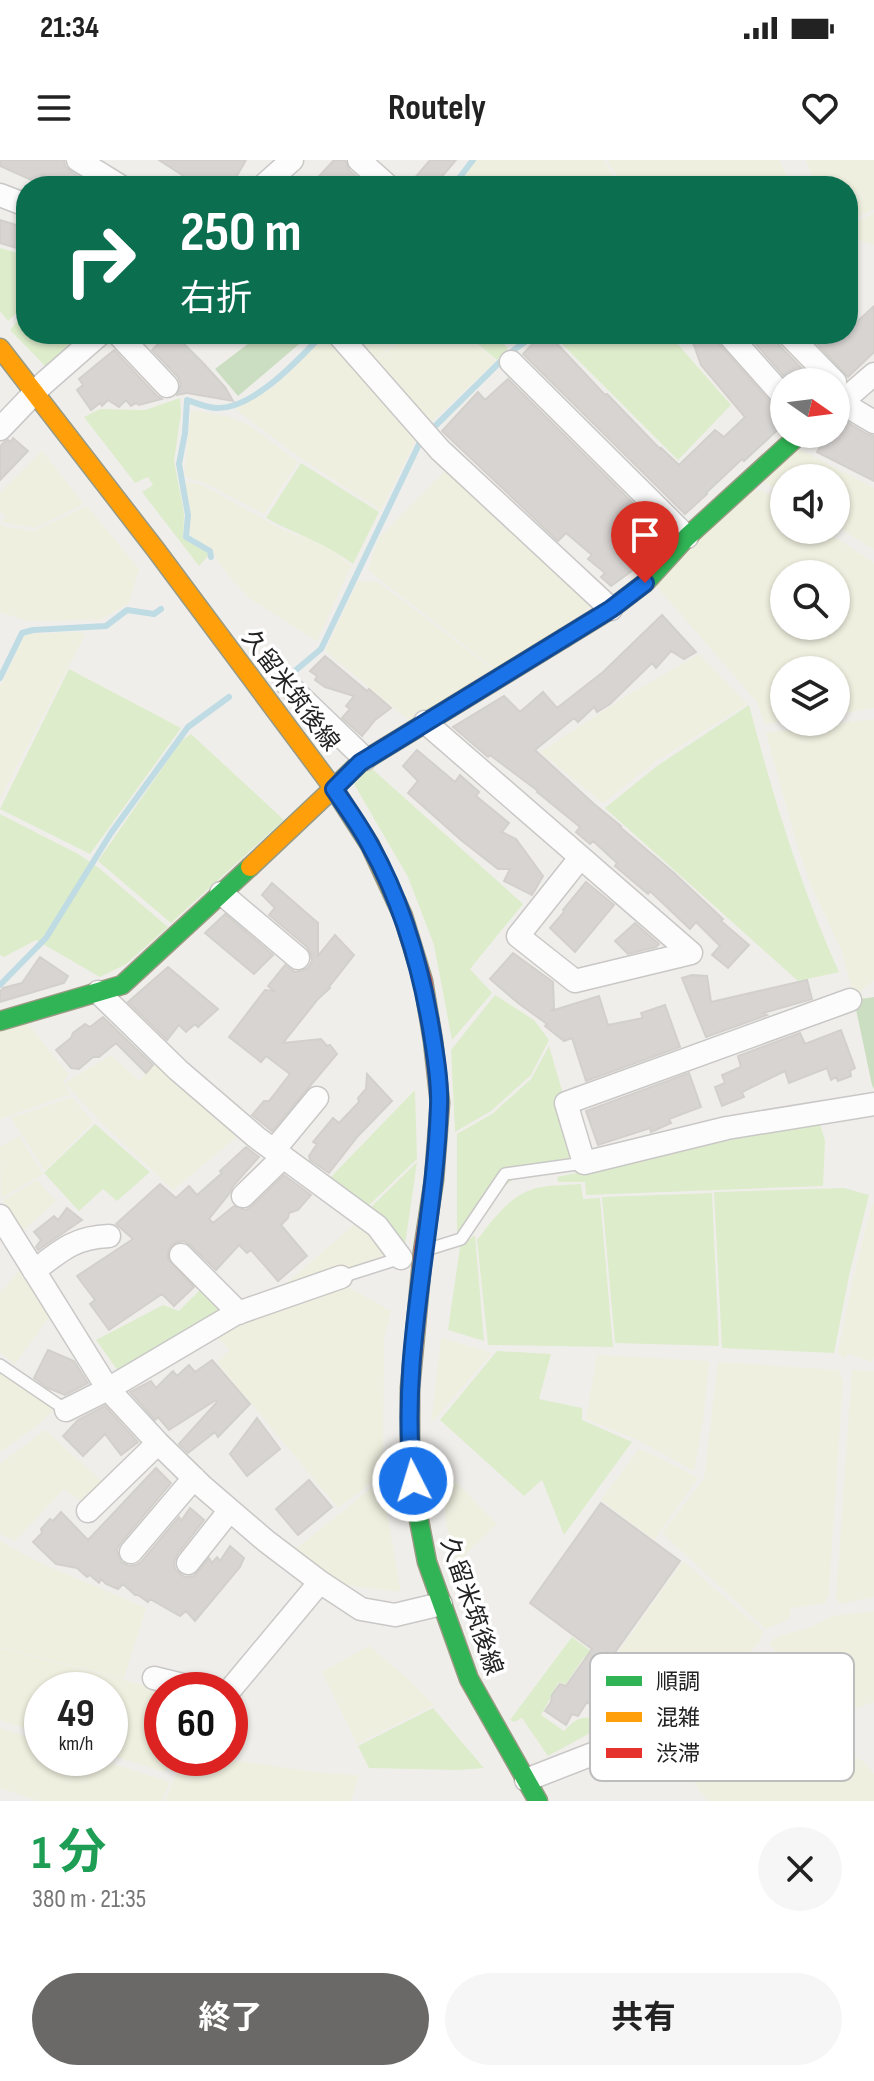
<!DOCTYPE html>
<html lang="ja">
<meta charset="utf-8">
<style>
body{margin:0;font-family:"Sofia Sans Condensed","Noto Sans JP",sans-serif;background:#f6f6f6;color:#222;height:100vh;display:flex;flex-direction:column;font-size:30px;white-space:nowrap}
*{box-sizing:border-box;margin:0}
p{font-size:26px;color:#767676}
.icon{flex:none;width:44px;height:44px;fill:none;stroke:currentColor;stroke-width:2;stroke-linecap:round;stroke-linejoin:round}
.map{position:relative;height:1641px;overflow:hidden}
.sheet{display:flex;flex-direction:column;background:#fff;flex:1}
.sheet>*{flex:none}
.guide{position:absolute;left:16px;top:16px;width:842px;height:168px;border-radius:32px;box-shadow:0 2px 6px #0004;background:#0b6e4f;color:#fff;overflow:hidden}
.needle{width:52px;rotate:104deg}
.tools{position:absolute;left:770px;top:208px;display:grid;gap:16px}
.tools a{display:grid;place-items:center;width:80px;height:80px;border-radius:50%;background:#fff;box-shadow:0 2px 6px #0004;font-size:40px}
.speed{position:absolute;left:24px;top:1512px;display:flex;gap:16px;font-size:40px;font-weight:700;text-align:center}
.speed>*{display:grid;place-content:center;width:104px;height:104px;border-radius:50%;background:#fff;box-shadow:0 2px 6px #0004;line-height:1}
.speed small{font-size:20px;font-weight:400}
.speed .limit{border:12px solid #d22;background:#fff;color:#111}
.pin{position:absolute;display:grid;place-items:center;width:68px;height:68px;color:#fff;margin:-82px -34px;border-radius:50% 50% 50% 0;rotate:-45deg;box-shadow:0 0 8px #0007}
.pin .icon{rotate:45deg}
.me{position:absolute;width:88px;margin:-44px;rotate:355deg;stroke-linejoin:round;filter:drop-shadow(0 0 6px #0008)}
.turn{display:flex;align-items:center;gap:28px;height:168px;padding:0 32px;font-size:36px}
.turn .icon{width:104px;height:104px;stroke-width:2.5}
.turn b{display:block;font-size:56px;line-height:68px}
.round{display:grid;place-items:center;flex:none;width:84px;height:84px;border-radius:42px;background:#f6f6f6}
.overview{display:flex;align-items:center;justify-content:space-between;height:136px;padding:0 32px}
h1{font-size:48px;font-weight:700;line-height:60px;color:#1e9e55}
.cta{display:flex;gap:16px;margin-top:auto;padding:16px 32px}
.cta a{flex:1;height:92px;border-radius:48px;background:#6a6968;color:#fff;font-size:32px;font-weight:700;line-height:92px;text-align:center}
.cta a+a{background:#f6f6f6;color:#222}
.status{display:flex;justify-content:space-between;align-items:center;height:56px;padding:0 40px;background:#fff;direction:ltr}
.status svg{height:22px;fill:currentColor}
header{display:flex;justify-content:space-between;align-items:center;height:104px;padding:0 32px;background:#fff;font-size:36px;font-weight:700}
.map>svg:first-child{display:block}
</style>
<div class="status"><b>21:34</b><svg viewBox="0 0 49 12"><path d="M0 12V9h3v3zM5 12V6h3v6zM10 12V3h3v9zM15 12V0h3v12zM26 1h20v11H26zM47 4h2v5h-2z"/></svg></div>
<header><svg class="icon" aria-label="menu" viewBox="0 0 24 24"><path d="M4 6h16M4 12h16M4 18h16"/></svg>Routely<svg class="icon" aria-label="heart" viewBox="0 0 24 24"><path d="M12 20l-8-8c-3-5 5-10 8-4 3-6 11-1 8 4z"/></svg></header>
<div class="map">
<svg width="874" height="1641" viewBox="0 0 874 1641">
<rect width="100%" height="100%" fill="#f0eeeb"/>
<path fill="#efefdf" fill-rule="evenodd" d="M475,0H603L620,26H452L461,19Z
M607,0H779L790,22L787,26H624Z
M806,0H874V49L848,62V26H816Z
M874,53V85L848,76V66Z
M325,174H329L418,276L381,350L299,297L239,252L237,248L273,227L294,208Z
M343,174H403L371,205Z
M406,174H464L496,201L427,266L371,206Z
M196,251L229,257L249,265L298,302L264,354L203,322L187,318L184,313L191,252Z
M797,288L874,328V390L836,366V318H784V334L760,319Z
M42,291L84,344L34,368L2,362L6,356L0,351V333Z
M449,307L598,442L496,510L368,410L379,378Z
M184,321L202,325L283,370L311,380L335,392L351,406L317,481L249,438L228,415L210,389L188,376L190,356Z
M748,329L766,332L784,344V370H824L874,403V548L836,555V510H784V561L765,564L757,542L652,421ZM784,414H836V466H784Z
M87,346L139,409L129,443L100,460L27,461L0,452V364L6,367L34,371Z
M358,421L378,422L492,509L410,561L325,491Z
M80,472L85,475L0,639V527L25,474Z
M699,494L747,544L655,602L603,643L540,592L628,535Z
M874,559V820L854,837L841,789L812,728L797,685L766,573Z
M27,863L69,915L63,922L71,934L0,959V870Z
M111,895L139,921L157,903L239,975L173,1030L98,959L65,923Z
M72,937L93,962L45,1011L11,958Z
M19,976L43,1014L1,1038L0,987Z
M37,1020L56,1041L22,1072L3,1040Z
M872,1043L874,1044V1198L872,1202L848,1194L845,1199L838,1192L853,1119Z
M357,1062L389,1095L274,1134Z
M22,1107L51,1155L15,1204L0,1192V1133Z
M338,1125L348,1127L391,1151L384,1180L383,1308L369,1325L338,1348L217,1202L230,1190L211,1172Z
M441,1178L492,1193L431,1263Z
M597,1195L709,1201L704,1255L694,1311L638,1280L586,1259Z
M718,1202L839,1210L843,1221L829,1430L826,1443L791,1448L789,1459L766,1469L662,1373L704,1319Z
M0,1210L54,1250L35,1267L0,1292Z
M852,1210L874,1211V1437L840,1444L836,1438Z
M45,1270L106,1325L85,1344L64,1329L15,1381L0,1374V1304Z
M639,1289L658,1297L698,1318L654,1380L601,1340Z
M440,1306L497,1364L456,1403L447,1366Z
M381,1320L401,1432L343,1425L296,1389Z
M0,1381L38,1402L146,1448L124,1519L0,1487Z
M683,1401L763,1471L759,1483L676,1562L609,1505Z
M874,1451V1542L818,1561L770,1483L775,1477L809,1468L832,1456Z
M369,1486L407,1518L434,1545L357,1584L322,1512Z
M0,1488L162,1530V1598H176L165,1612L110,1595V1530H42V1574L0,1560Z
M765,1493L803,1552L817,1566L821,1562L856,1598L863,1601L874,1614V1641H709L700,1631L672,1584L671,1580L720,1532Z
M0,1568L42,1581V1598H94L170,1622L162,1641H39L0,1628Z
M185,1598H216L323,1613L359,1615L351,1641H165L178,1609Z"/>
<path fill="#ddeccb" d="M0,88L18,93L26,99V144L8,161L0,151Z
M19,159L26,165V174H90L50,211L10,170Z
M466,174H494L508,188L497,200Z
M552,174H669L731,245L678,300Z
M180,238L181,253L174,301L184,353L183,378L207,392L208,396L199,406L142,332L153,325L148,317L135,323L84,257L100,249L145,250Z
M301,303L379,352L353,404C326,383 295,374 266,358Z
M69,509L181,568L90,694L0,649Z
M749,545C773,636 800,726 839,812L798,821L605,648L657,606Z
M191,574L284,660L171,763L98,701L181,581Z
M370,607L523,744L470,809L492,833L452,880L434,785L408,717L354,624Z
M0,654L78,694L99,708L168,767L126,804L100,817L36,780L4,797L0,795Z
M495,835L534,860L549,880L531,915L491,951L455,972L451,890Z
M549,886L563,934L574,1000L516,1018L500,1029L457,1075V974L492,954L531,919Z
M415,930L417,999L366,1048L326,1022Z
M819,961L825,981L823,1026L586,1035L585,1022H558L557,1017Z
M95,964L150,1012L117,1041L103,1029L79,1051L44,1013Z
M417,1002L404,1092L369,1049Z
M581,1024L583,1039L600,1038L613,1187L488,1185L477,1080C494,1058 512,1032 541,1027C554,1025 568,1025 581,1024Z
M844,1028L869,1035L850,1111L834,1193L722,1188L714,1032Z
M712,1033L719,1186L615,1183L602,1037Z
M475,1075L484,1181L448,1170L460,1087Z
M204,1126L229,1149L121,1215L96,1180L163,1145L179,1151Z
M497,1191L551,1194L539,1239L582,1248V1260L632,1282L564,1375L542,1320L524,1336L440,1260Z
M572,1477L607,1503L603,1509L584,1497L566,1524L559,1522C552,1533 548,1544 541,1555L564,1571C574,1560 580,1556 595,1558L592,1572L548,1596L522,1558L514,1562L510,1560Z
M433,1548L484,1608L458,1610L369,1608L358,1586Z"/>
<path fill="#cbdec1" d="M261,174H311L238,236L215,209Z
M874,837V929L872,925L854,840Z"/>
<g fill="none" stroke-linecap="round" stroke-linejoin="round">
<path stroke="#bfdbe3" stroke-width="6" d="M449,26L460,17L473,0
M211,397L210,391L186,377L188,355L179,304L185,273L187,240C196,243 207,248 217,248C254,249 299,199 323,174
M296,510L321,489L421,280L506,196L535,174
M0,518L22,473L33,470L106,466L127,450L154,454L161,449
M0,825L46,778L111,673L188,567L229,537"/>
</g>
<path fill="#d7d4d2" stroke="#d3d0cc" stroke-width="2" d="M0,0H64L65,6L70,11L93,26H59L42,14L38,23L0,6Z
M159,0H246L231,26H199Z
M334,0H345L349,10L365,24L363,26H310Z
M430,0H456L434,26H408Z
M0,60L26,68V91L0,83Z
M874,146V192L848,217L808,174H848V170Z
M168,174H173L178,182L180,180L203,203L225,227L233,241L187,233L177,235L181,224L178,217L152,190Z
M542,174H548L605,235L607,234L660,289L661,288L679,305L715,270L724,277L745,257L701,205L690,174H714L718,183L774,246L784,255V264L744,301L742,299L706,333L707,334L685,354L523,194Z
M747,174H774L778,184L815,222H789Z
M114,190L157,236L162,239L139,245L136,243L131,246L126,240L119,247L108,240L102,246L100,243L91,250L77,230L83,225L79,219Z
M508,219L665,375L633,410L611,426L601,417L605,413L588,399L592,395L566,373L558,381L442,271L478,232L485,240Z
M842,259L867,274L874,276V321L817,292L828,274H836V261Z
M13,278L28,291L0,320V287L3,283L8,280L11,282Z
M662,455L696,492L684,499L671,491L656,508L652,503L610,544L597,552L594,547L578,562L574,558L535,590L594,644L621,666L620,667L674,713L723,759L721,761L749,785L728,808L712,795L720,786L696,762L690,769L650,731L648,734L615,706L617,703L593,681L590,684L576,672L580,667L537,632L538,631L490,595L488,597L453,567L504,536L520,552L543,532L557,548L603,512Z
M325,496L367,531L369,529L391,548L375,560L362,576L342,558L350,549L346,546L354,536L325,527L315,520L317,516L310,511Z
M417,590L455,622L460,615L479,632L476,636L509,663L502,672L516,679L543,716L532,735L504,721L510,709H498L461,680L408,633L418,621L403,606Z
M586,722L614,745L575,792L550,768L564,752L563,750Z
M272,723L318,763V796L335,775L354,795L329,827L330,828L318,839L283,883L321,879L327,886L330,885L337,894L272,971L252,955L264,941H269L290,914L266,896L261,902L229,877L265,830L274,831L268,826L285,805L295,812L302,811L308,808L312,801L311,794L307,787L269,755L275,748L262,735Z
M225,754L273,795L254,814L205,773Z
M635,763L659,784L656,787L628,794L615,781Z
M513,793L553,822L554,848L551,851L599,836L608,865L643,858L641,853L665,845L680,887L586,921L572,878L564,881L545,866L547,864L518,843L490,819Z
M40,797L68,816L64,823L0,842V832L3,828L22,823Z
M168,807L218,849L198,867L195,864L186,872L179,865L167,880L128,842Z
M692,815L707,816L711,842L807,820L812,839L763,853L767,855L706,877L682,818Z
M103,857L153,905L146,913L116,883L99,897H93L79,909L71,908L56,890L71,878L73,873L85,864L90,867Z
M841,870L855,908L850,911L851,916L838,921L836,917L831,920L827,908L789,923L785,911L742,932L744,937L722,946L715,927L725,923L722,915L741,907L738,896L800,873L805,884Z
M689,913L701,947L669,959L671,963L651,972L650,968L598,985L586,951Z
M367,914L392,941L358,976L329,1013L310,1000L309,996L317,984L313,982L333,958L339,963L359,942L358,938L366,929Z
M246,987L259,997L233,1026L229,1034L209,1059L213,1063L234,1046L246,1050L252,1046L284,1015L311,1035L298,1050L289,1053L288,1058L281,1065L307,1096L278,1121L251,1090L247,1093L239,1085L216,1110L190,1085L184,1081L177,1082L172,1085L168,1091V1099L194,1127L174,1146L162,1134L109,1170L90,1144L95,1140L77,1116L133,1079L116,1064L160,1024L176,1038L189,1026L197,1035L222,1013L220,1011Z
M67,1048L82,1060L38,1090L36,1087L41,1080L34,1072L54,1056L58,1060Z
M48,1190L74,1201L88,1223L65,1235L48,1228L34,1218Z
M212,1200L250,1244L218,1277L215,1272L188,1293L179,1284L217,1242L216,1240L169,1270L158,1257L155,1260L130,1232L151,1221L156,1228L173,1211L177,1216L189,1205L195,1212Z
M105,1246L138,1282L121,1295L105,1274L83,1296L63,1276L78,1260Z
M257,1258L280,1289L247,1316L230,1294Z
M156,1308L171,1323L120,1384L117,1389L118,1396L121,1402L129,1406L136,1405L141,1402L179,1357L181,1361L190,1348L204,1360L177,1395L174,1402L175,1409L179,1413L185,1417L194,1416L209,1398L212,1403L217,1397L220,1401L230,1386L244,1398L240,1407L195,1461L186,1451L180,1456L150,1439L148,1442L138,1435H135L123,1424L118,1429L106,1424L101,1419L99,1423L90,1415L87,1417L77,1408L56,1404L33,1382L42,1373L41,1369L50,1359L53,1361L61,1352L88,1380Z
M309,1320L332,1347L298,1375L276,1349Z
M601,1343L680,1401L601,1512L659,1549L644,1574L617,1559L615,1563L587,1542L578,1556L572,1554L566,1565L545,1551L551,1542L552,1535L560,1524L566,1526L592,1489L530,1443Z"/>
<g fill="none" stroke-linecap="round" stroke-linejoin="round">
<defs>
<path id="lane" d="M429,1089L461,1079L505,1014L584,1003
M341,1117L401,1098
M0,1205L66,1250"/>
<path id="street" d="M78,0L120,26
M359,0L388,26
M263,26L292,0
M0,35L26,45
M118,174L167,226
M338,174L440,290L611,449
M728,174L784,237
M788,174L835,222
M511,202L687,377
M842,243L874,262
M836,247L874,214
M0,269L43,224L100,174
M285,522L365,599
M425,562L691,793L575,821L518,776L580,698
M221,733L298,798
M98,832L178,910L256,977L377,1066L401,1098
M850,840L566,943L584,1003L727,968L874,944
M274,990L317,938
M243,1036L283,997
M0,1056L108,1229L158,1283L202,1326L266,1381L320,1422L361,1449L395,1455L441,1444
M181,1095L239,1153
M34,1111C60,1091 75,1077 109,1076
M66,1250L108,1229L235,1154L341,1117
M88,1351L158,1283
M131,1392L194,1318
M188,1403L230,1350
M154,1518L203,1530
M230,1530L320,1422
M526,1620L603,1590"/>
<path id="fast" d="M564,478L611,449L645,423L687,377L800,274
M0,861L122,825L250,707
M413,1317L417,1350L427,1402L469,1519L538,1641"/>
<path id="slow" d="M0,188L156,390L334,629L370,685L396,741
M250,707L360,603L564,478"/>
<path id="jam" d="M396,741L403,756L423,821L433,881L440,943L434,1020L423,1091L410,1228V1291L413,1317"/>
</defs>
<use href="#lane" stroke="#c9c8c7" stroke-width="14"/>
<use href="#street" stroke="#c9c8c7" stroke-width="25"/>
<use href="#fast" stroke="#999a82" stroke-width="21"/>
<use href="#slow" stroke="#999a82" stroke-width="21"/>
<use href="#jam" stroke="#999a82" stroke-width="21"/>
<use href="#lane" stroke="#fdfcfc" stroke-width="11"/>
<use href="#street" stroke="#fdfcfc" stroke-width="22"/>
<use href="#fast" stroke="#30b455" stroke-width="18"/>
<use href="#slow" stroke="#ff9f0a" stroke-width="18"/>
<use href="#jam" stroke="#e5322d" stroke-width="18"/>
</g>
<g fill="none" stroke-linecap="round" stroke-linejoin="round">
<defs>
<path id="route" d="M413,1321C398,1196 435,1071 439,946C440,921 435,893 431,868C420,804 402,742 370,685C360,666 346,647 334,629L360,603L611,449L645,423"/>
</defs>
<use href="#route" stroke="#114b97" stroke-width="20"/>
<use href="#route" stroke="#1a73e8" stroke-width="14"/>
</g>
<g text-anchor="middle" stroke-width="7" stroke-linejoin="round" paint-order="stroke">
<g font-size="24" fill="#222" stroke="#fff">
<text transform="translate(291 530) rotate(53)" y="8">久留米筑後線</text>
<text transform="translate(472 1446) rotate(71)" y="8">久留米筑後線</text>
</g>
</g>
<rect x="590" y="1493" width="264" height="128" rx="12" fill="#fff" stroke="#bdbdbd" stroke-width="2"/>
<rect x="606" y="1516" width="36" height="10" fill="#30b455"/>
<rect x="606" y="1552" width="36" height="10" fill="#ff9f0a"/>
<rect x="606" y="1588" width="36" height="10" fill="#e5322d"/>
<g font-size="22" fill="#222">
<text x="656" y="1529">順調</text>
<text x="656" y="1565">混雑</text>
<text x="656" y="1601">渋滞</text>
</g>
</svg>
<div class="tools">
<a><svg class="needle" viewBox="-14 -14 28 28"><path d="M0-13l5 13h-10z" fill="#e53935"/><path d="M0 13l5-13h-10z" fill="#767676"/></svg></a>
<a><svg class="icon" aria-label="sound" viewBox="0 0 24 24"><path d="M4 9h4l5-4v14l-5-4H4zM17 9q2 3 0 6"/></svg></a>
<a><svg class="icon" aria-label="search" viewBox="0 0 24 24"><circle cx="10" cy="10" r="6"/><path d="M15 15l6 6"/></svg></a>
<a><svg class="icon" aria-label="layers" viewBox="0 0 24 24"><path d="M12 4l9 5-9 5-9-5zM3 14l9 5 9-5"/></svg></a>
</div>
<div class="speed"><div>49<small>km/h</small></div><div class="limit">60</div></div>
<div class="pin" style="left:645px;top:423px;background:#d93025"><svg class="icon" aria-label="arrive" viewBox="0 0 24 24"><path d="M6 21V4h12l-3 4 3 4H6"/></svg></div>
<svg class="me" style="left:413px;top:1321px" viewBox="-20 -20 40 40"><circle r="17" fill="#1a73e8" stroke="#fff" stroke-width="3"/><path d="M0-11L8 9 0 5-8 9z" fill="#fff"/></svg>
<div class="guide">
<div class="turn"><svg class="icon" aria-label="right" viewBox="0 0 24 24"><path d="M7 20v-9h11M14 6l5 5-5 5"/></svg><div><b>250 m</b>右折</div></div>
</div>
</div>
<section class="sheet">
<div class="overview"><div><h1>1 分</h1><p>380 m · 21:35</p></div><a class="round"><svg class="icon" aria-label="close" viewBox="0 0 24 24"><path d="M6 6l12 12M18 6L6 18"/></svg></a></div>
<div class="cta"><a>終了</a><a>共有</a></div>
</section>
